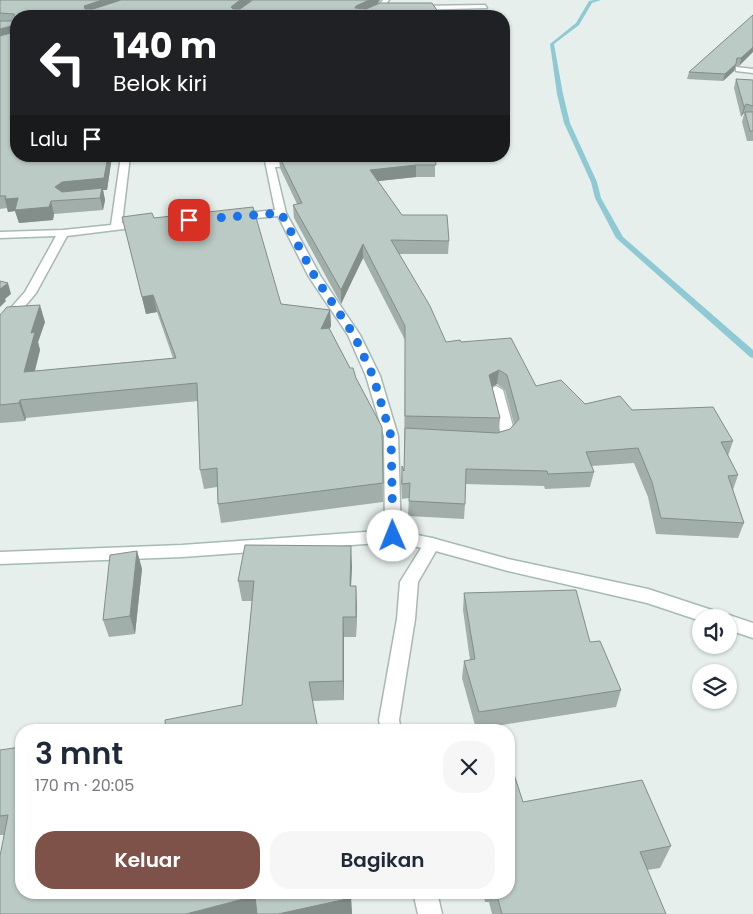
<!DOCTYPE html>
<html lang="id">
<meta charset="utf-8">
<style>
body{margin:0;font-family:Poppins,sans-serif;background:#f6f6f7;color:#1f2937;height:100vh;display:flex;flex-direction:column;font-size:19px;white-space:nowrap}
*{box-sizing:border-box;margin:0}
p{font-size:16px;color:#747a83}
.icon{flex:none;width:28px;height:28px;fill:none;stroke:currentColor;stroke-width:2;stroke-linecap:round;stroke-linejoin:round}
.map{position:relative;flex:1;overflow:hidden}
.details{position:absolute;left:15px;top:724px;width:500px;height:175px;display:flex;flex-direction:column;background:#fff;border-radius:20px;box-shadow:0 1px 4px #0004}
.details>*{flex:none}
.top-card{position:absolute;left:10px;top:10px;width:500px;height:152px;border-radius:20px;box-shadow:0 1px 4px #0004;background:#202124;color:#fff;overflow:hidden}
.tools{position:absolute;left:692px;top:609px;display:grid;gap:10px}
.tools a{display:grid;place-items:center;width:45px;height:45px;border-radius:50%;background:#fff;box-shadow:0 1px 4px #0004;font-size:25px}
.pin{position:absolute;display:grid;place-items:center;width:42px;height:42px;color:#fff;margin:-21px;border-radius:10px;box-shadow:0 2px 8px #0006}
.me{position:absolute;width:55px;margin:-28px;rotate:359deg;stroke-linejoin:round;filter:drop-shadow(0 0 4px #0008)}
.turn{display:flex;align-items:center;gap:18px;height:105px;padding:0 20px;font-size:22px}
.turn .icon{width:65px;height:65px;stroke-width:2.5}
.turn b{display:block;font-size:35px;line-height:42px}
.then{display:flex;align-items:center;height:48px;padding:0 20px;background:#0003;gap:10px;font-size:19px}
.round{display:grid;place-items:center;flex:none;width:52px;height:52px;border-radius:20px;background:#f6f6f7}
.headline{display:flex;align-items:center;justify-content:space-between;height:85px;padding:0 20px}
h1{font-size:30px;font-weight:600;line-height:38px}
.cta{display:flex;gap:10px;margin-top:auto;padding:10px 20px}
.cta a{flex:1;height:58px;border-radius:20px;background:#7f5249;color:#fff;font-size:20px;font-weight:600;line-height:58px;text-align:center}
.cta a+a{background:#f6f6f7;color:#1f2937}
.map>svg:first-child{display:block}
</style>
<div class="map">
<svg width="753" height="914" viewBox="0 0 753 914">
<rect width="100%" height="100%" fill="#e6efeb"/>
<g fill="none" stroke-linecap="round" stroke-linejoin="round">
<path fill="#8ec9d4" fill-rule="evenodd" d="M594,0H601L592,3L579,25L554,44L563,94L570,123L597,182L601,198L623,237L753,350V358L750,357L616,238L595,198L591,182L564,123L557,94L550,44L576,23L589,1Z"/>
<defs>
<path id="street" d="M383,0H389C381,10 370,17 357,16L377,7Z
M485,5L487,8L415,10L412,8L415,6Z
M736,67L753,69V73L736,71Z
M121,156H130L122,223L148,222L149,224L148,226L67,236L36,293L4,331L0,332V320L25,292L56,236L0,238V232L63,230L111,225Z
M264,156H273L274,161L298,160L303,163L298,166L275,167L286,213L321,277L360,335L380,376L398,436L401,536L399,540L393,542L387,540L385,536L384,436L366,376L348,335L309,277L278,216L237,220L232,217L237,214L275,210Z
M496,386L503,390L515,434L509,442L495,446L490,444L488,441L490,438L501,434L489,390Z
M432,538L438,540L440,544L418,582L415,619L399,720L401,730H381L379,720L397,619L400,582L426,540Z
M413,892H437L442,914H418Z"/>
<path id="secondary" d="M393,530L432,538L508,559L648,589L721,613L723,617L729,615L753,623V638L729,630V618H701V621L647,603L508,571L432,550L393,542L182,557L0,564V552L182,545Z"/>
</defs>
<use href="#street" stroke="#a8b8b2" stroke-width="3"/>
<use href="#secondary" stroke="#a4bbb3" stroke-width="3"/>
<use href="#street" fill="#fff" fill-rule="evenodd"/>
<use href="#secondary" fill="#fff" fill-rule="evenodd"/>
</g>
<path fill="#a1aea9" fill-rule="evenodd" d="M0,0H252L246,5L253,0H380L376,5L380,3H432L441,16H16V156H112V157L107,190H103L105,200L103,210L54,214L53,220L19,223L15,211L8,212L7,208L0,209Z
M753,15L739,66H735L734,71L723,81L687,79L689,72Z
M736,79L753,80V141H747L742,122L744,114H743L741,117L734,88Z
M184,156H237L238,160L184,162Z
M274,156H435V177H416L378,181L402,215L449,241L448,254H399L446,342H461L536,386L585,404L632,410L733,441L728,456L738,475L733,490L744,523L738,538L656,534L648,497L634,463L592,466L594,472L590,487L545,489L544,486L465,484V504L464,519L408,516L409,498L402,499L401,481L402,466L404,470L405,340L363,258L341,304L294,218L293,205L297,204L280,168L279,159H276ZM497,384L505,390L514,424L510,429L499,432L500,418L492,387Z
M122,217L154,218L281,304L330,310L331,326L329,329L382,427L383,502L221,523L218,504L217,487L204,489L200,470L198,401L26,418L25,421L0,423V315L45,322L38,342L40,350L35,371L173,358L157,312L146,314Z
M137,551L142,569L135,634L109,637L103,620Z
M352,566L351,586L357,605L356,637H344V700L313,701L242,705L252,601H242L238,581Z
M464,593L590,642L621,690L616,707L476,729L462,678L464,661L470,660L463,610Z
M0,750L21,892L351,898L352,914H0L4,835H0Z
M523,802L671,846L660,868L647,870L666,914H492L489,902H485L483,892H509Z"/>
<path fill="#838d89" d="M102,0H127L85,15L84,6Z
M240,0H252L232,16L231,7Z
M369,0H380L376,6L356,14L355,8L356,6Z
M15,25L16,31L0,39V29Z
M753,47V52L739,66L741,58Z
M736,64L734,71L723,81L725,74Z
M746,104L743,114L741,117L744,107Z
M108,156H112L107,190H103L105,200L103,210L100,198L58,200L55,187L62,182Z
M416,165V177L370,182V170Z
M18,198L51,201L54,214L53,220L19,223L15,211L8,212L5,199Z
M363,244V258L341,304V290Z
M8,283L11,294L5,299L6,301L0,307V289Z
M153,295L157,312L146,314L142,297Z
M40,305L45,322L38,342L40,350L30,389L24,372L31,333Z
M330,310L331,326L322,346L321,329Z
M499,370L497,384L487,389L489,375Z
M20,400L26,418L25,421L19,403Z
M351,546L352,566L350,605V586Z
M137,551L142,569L135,634L130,616Z
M356,586L357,605L356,637Z
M343,617L344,637V700L343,681Z
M255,896L259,913L256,914H186Z
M351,898L352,914H278Z"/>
<path fill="#bbcac4" stroke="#838d89" d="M0,0H102L84,6L85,9H93L121,0H240L231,7L233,9H240L253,0H369L356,6L355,8L366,9L380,3H432L441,16H16V156H108L104,178L62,182L55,187L62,192L102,188L100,198L51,201L49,207L15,210L18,198L5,199L6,196H0V36L14,32L15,25L0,29V21H15L14,14L0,13Z
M753,15V47L741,58H737L736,64L725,74L689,72Z
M736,79L753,80V106L746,104L744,107Z
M745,112H753V131H750Z
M279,156H435L436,165H416L370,170L402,215H447L449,241L391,240L430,306L446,342L460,340L461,342L511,338L536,386L561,380L585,404L620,396L632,410L713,407L733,441L721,442L738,475L728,476L744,523L661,518L652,482L638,448L586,452L594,472L548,474L547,471L466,469L465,504L409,501L410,483L402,484V466L404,471L405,428L497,433L510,429L519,419L507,375L499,370L489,375L500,418L405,416V326L363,244L341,290L293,205L302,203Z
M253,207L281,304L330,310L321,329L329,328L350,368H353L356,378L382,427L383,483L218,504L217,468L200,470L197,383L20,400L19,403L0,405V315L7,307L40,305L31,333L35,332L24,372L176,358L153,295L142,297L122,217L152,213L154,218Z
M0,281L8,283L0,289Z
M245,545L351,546L350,586H356V617H343V681L309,682L318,730H166L165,720L242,705L254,581H238Z
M137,551L130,616L103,620L110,555Z
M576,590L590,642L600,641L621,690L479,712L464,661L475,659L464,593Z
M21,747V892H350L351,898L278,914H257L255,896L186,914H0V856L8,815L0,816V750Z
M509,759L523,802L642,780L671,846L640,852L666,914H502L496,892H509Z"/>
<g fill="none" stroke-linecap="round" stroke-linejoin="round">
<path stroke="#1a73e8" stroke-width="9" stroke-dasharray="0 16.2" d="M189,220L281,213L315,277L354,335L373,376L391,436L393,536"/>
</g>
</svg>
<div class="tools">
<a><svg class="icon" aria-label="sound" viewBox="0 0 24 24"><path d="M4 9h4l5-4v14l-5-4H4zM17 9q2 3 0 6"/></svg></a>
<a><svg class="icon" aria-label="layers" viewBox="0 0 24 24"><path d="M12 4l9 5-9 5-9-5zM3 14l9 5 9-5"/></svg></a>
</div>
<div class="pin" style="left:189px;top:220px;background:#d93025"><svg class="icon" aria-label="arrive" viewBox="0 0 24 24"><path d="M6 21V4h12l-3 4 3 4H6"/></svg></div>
<svg class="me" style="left:393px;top:536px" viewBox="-20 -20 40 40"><circle r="19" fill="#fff"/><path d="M0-13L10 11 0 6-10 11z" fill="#1a73e8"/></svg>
<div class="top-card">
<div class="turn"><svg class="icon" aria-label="left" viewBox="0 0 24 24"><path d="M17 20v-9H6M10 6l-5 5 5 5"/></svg><div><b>140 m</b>Belok kiri</div></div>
<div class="then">Lalu<svg class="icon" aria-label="arrive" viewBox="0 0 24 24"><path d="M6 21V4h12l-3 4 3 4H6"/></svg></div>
</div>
<section class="details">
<div class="headline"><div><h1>3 mnt</h1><p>170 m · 20:05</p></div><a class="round"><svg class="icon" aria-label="close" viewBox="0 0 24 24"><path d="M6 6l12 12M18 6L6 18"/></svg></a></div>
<div class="cta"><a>Keluar</a><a>Bagikan</a></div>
</section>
</div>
